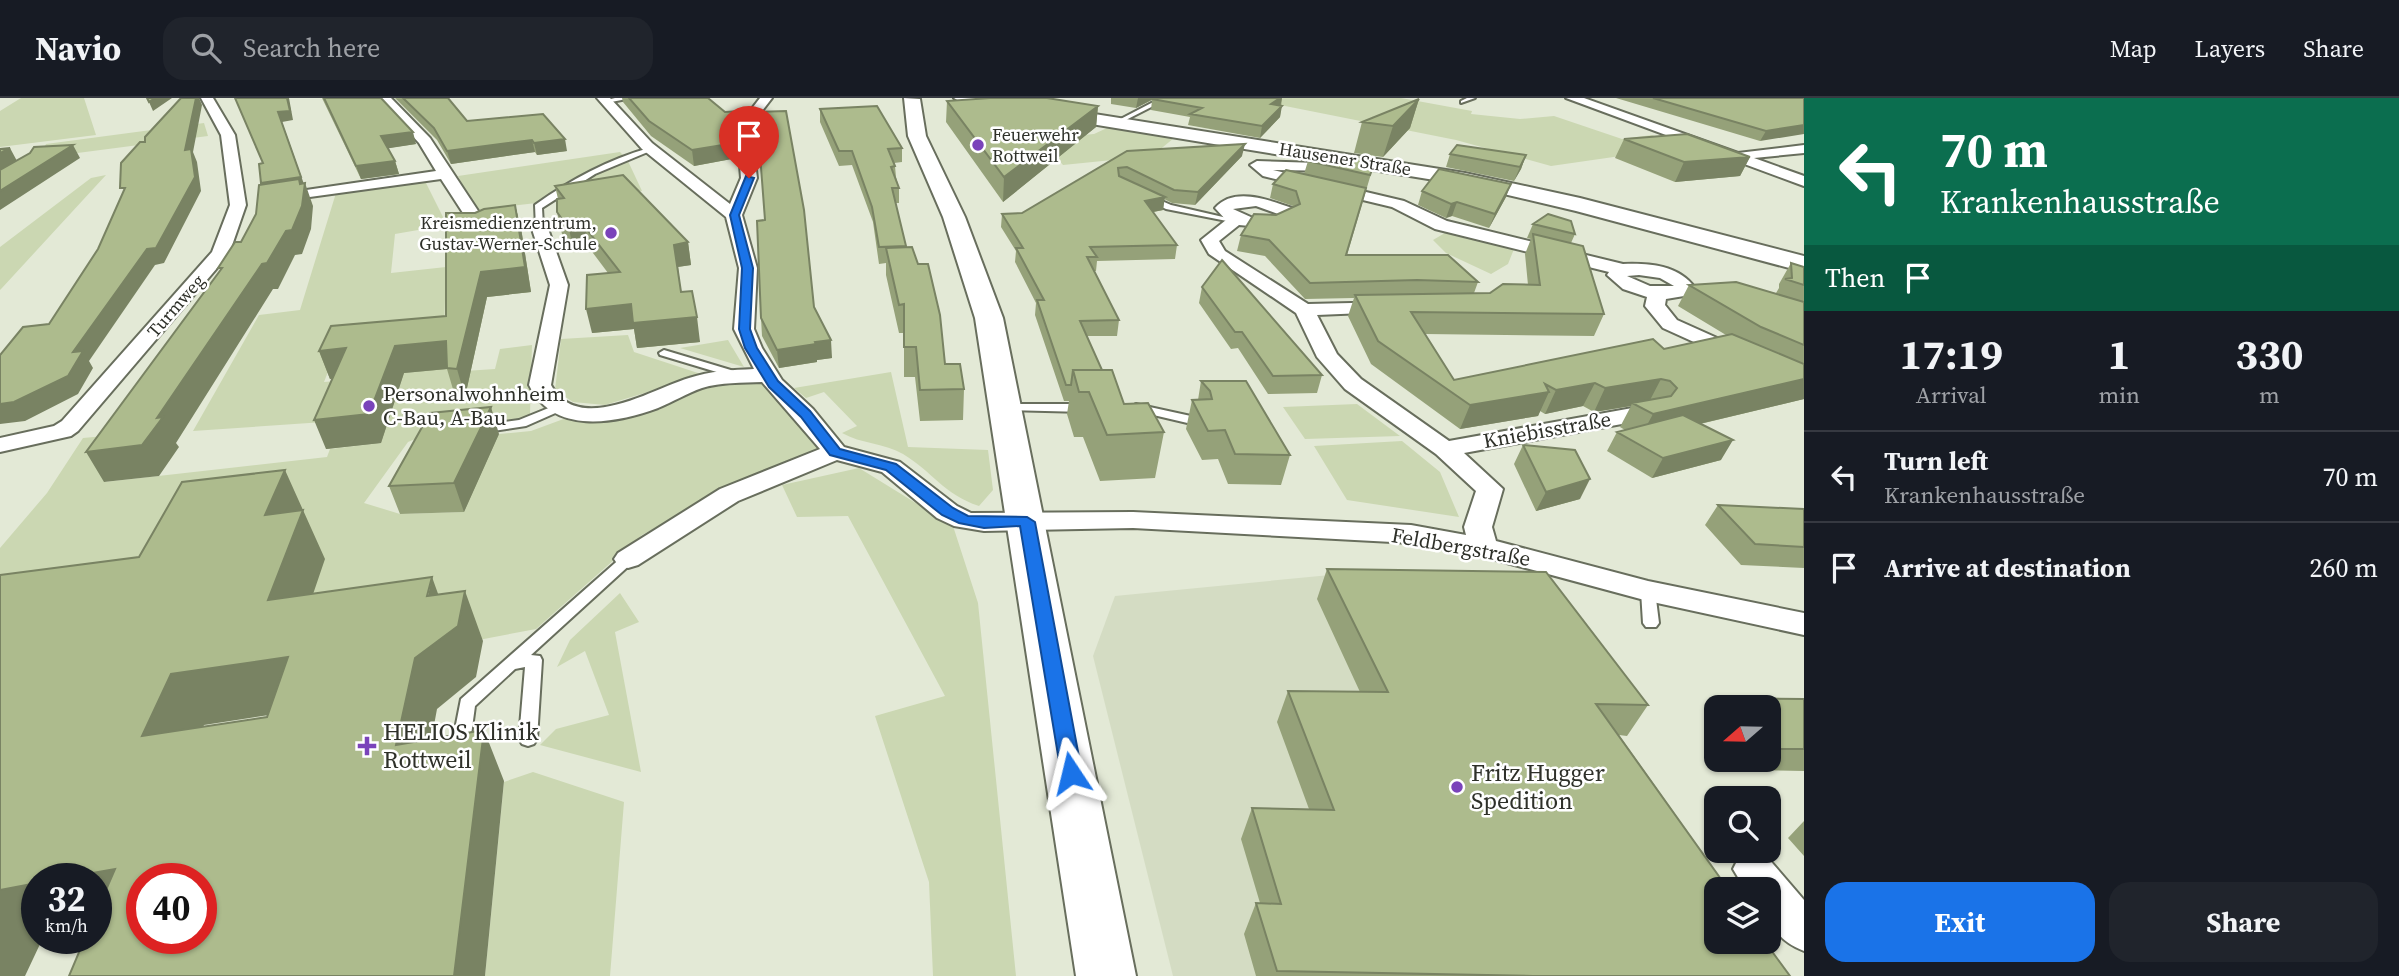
<!DOCTYPE html>
<meta charset="utf-8">
<style>
body{margin:0;font-family:"Source Serif 4",serif;background:#20242c;color:#f1f3f6;height:100vh;display:flex;flex-direction:column;font-size:26px;white-space:nowrap}
*{box-sizing:border-box;margin:0}
p{font-size:23px;color:#9ea1a6}
.icon{flex:none;width:38px;height:38px;fill:none;stroke:currentColor;stroke-width:2;stroke-linecap:round;stroke-linejoin:round}
.map{position:relative;flex:1;overflow:hidden}
.drawer{display:flex;flex-direction:column;background:#171b24;width:595px}
.drawer>*{flex:none}
.hud{background:#0b6e4f;color:#fff;overflow:hidden}
.needle{width:46px;rotate:250deg}
.controls{position:absolute;left:1704px;top:597px;display:grid;gap:14px}
.controls a{display:grid;place-items:center;width:77px;height:77px;border-radius:14px;background:#171b24;box-shadow:0 2px 5px #0004;font-size:35px}
.speed{position:absolute;left:21px;top:765px;display:flex;gap:14px;font-size:35px;font-weight:700;text-align:center}
.speed>*{display:grid;place-content:center;width:91px;height:91px;border-radius:50%;background:#171b24;box-shadow:0 2px 5px #0004;line-height:1}
.speed small{font-size:18px;font-weight:400}
.speed .limit{border:10px solid #d22;background:#fff;color:#111}
.pin{position:absolute;display:grid;place-items:center;width:60px;height:60px;color:#fff;margin:-72px -30px;border-radius:50% 50% 50% 0;rotate:-45deg;box-shadow:0 0 7px #0007}
.pin .icon{rotate:45deg}
.me{position:absolute;width:77px;margin:-38px;rotate:350deg;stroke-linejoin:round;filter:drop-shadow(0 0 5px #0008)}
.turn{display:flex;align-items:center;gap:24px;height:147px;padding:0 21px;font-size:32px}
.turn .icon{width:91px;height:91px;stroke-width:2.5}
.turn b{display:block;font-size:49px;line-height:60px}
.then{display:flex;align-items:center;height:66px;padding:0 21px;background:#0003;gap:14px;font-size:26px}
.eta{display:flex;justify-content:space-evenly;align-items:center;height:119px;text-align:center}
.eta b{font-size:42px;font-weight:700;line-height:49px}
.primary-button{display:flex;gap:14px;margin-top:auto;padding:14px 21px}
.primary-button a{flex:1;height:80px;border-radius:21px;background:#1a73e8;color:#fff;font-size:28px;font-weight:700;line-height:80px;text-align:center}
.primary-button a+a{background:#20242c;color:#f1f3f6}
ul{padding:0;list-style:none}
li{display:flex;align-items:center;gap:21px;height:91px;padding:0 21px;border-top:2px solid #363941}
li div{flex:1}
li b{display:block;font-size:26px}
li em{font-style:normal}
header{display:flex;align-items:center;gap:42px;box-sizing:border-box;height:98px;padding:0 35px;background:#171b24;border-bottom:2px solid #363941}
header strong{font-size:33px}
nav{display:flex;gap:38px;margin-inline-start:auto;font-size:24px}
.search{width:490px;height:63px;background:#20242c;display:flex;align-items:center;gap:18px;box-sizing:border-box;padding:0 24px;border-radius:21px;color:#9ea1a6;font-size:26px}
main{display:flex;flex:1;min-height:0}
.map>svg:first-child{display:block}
</style>
<header>
<strong>Navio</strong>
<div class="search"><svg class="icon" aria-label="search" viewBox="0 0 24 24"><circle cx="10" cy="10" r="6"/><path d="M15 15l6 6"/></svg>Search here</div>
<nav><a>Map</a><a>Layers</a><a>Share</a></nav>
</header>
<main>
<div class="map">
<svg width="1804" height="878" viewBox="0 0 1804 878">
<rect width="100%" height="100%" fill="#e3e9d6"/>
<path fill="#d4dcc3" d="M1330,477L1717,844L1736,878H1173L1093,558L1115,498Z"/>
<path fill="#cbd7b2" d="M21,0H84L96,37L0,49V13Z
M1245,0H1401L1472,13L1471,16L1520,21L1554,18L1622,41L1652,37L1683,49L1551,68L1456,42Z
M204,25L208,38L39,60L46,46Z
M1107,30L1174,40L1152,58L1063,67L1041,41L1094,36Z
M620,54L627,61L642,93L475,112L458,78Z
M106,77L2,190L0,192V149L91,80Z
M425,83L447,127L395,136L391,175L446,169L444,234L339,246L324,284L348,282L324,324L193,333L259,217L300,212L336,95Z
M1450,132L1516,146L1508,166L1491,176L1446,155L1433,142Z
M628,237L634,254L704,277L605,307L573,304L555,292L561,241Z
M728,242L744,269L680,250Z
M532,247L530,316L520,321L445,329L408,344L364,405L400,416L464,414L499,336L531,333L569,319L617,322L680,294L761,282L827,353L718,396L642,437L536,531L447,548L0,532V450L47,395L83,340L137,335L105,384L327,359L330,351L381,345L404,275L462,269L465,273L495,271L500,251Z
M891,274L908,349L988,352L993,392L979,408C943,396 933,374 903,356C885,345 861,346 842,335L857,328L824,294L806,300L794,290Z
M1357,306L1400,338L1305,341L1283,309Z
M1402,343L1440,374L1459,419L1347,402L1314,348Z
M859,370L953,428L978,505L1016,878H933L929,784L875,618L945,598L848,418L797,419L782,387Z
M620,495L639,524L615,534L641,674L540,647L556,631L609,617L585,553L557,569L570,542Z
M533,674L624,704L610,878H485L504,684Z"/>
<g fill="none" stroke-linecap="round" stroke-linejoin="round">
<defs>
<path id="lane" d="M632,0L606,5L603,3L615,0Z
M1161,0H1169L1116,27L1111,26Z
M1467,0H1475L1461,5V3Z
M649,50L655,51L595,76L542,110L543,128L536,130L535,107C570,82 607,62 649,50Z
M1148,97L1171,107L1236,122L1232,124L1166,111L1145,101L1144,99Z
M664,252L744,276L746,278L740,281L660,257L659,255Z
M1006,306H1084L1090,310L1084,314L1002,312L1000,310Z
M1136,306L1200,320L1202,323L1196,327L1132,312L1130,310Z
M556,307L560,309V313L526,328L480,335L474,331L480,327L519,322Z
M628,456L635,461L633,464L531,557L540,558L542,562L537,641L534,646L528,648L522,646L519,641L525,569L515,571L475,608L469,652L466,657L460,659L454,657L451,652L461,601L623,458Z
M1648,488L1655,493L1659,525L1656,529H1646L1643,525L1641,493Z"/>
<path id="street" d="M201,0H213L235,37L246,107L229,156L78,333L71,338L0,354V340L54,328L62,323L212,154L230,107L221,37Z
M378,0H391L430,40L490,131L488,135H476L441,81L266,105L264,102L272,97L436,73L419,45Z
M597,0H610L652,45L730,106L741,80L738,41L747,17L760,0H772L759,17L752,41L757,80L742,117L757,170L754,231L762,250L782,282L813,311L844,349L900,364L957,408L971,415L1133,414L1411,427L1466,437L1464,429L1476,393L1436,356L1345,291L1317,259L1296,215L1209,156L1201,142L1226,122L1215,110C1234,88 1269,102 1292,110L1294,120L1271,130L1239,127L1219,143L1225,153L1308,206L1395,204L1398,208L1388,214L1317,217L1337,256L1361,281L1449,343L1649,307L1657,309L1661,314L1657,319L1649,321L1464,355L1503,391L1492,429L1496,443L1648,483L1804,515V537L1648,503L1481,458L1411,445L1133,430L984,433L954,428L937,420L882,374L837,362L738,403L638,467L628,470L618,467L614,461L618,455L720,391L820,351L762,284C742,285 721,284 702,290C687,295 673,304 658,310C614,326 553,337 529,287L550,187L531,128L539,123L547,128L568,187L551,287C578,338 652,291 689,280C710,273 732,272 754,271L734,231L739,170L726,119L642,51ZM1256,108L1278,116V117L1253,120L1233,111Z
M1566,0H1584L1738,55L1804,47V55L1754,60L1804,78V88Z
M1257,63L1350,66V72L1345,73L1273,72L1404,103L1447,123L1623,166C1649,165 1679,167 1695,190L1684,198L1666,201L1665,207L1677,222L1804,279V294L1663,230L1645,208L1647,199L1623,191L1607,177L1609,174L1435,131L1392,109L1263,78L1250,67ZM1639,177L1660,180L1674,188H1650L1627,178Z
M1753,753L1767,759L1804,802V853C1771,840 1769,822 1769,791H1745L1733,771L1739,759Z"/>
<path id="secondary" d="M904,0L920,1L926,38L965,119L1003,220L1136,878H1076L975,220L943,119L908,38Z
M954,0H994L1465,75L1580,100L1804,158V174L1576,113L1465,87L962,5Z"/>
</defs>
<use href="#lane" stroke="#686e5d" stroke-width="4"/>
<use href="#street" stroke="#686e5d" stroke-width="4"/>
<use href="#secondary" stroke="#686e5d" stroke-width="4"/>
<use href="#lane" fill="#fff" fill-rule="evenodd"/>
<use href="#street" fill="#fff" fill-rule="evenodd"/>
<use href="#secondary" fill="#fff" fill-rule="evenodd"/>
</g>
<path fill="#95a179" d="M322,0H381L416,46L388,50L395,63L399,76L361,81Z
M395,0H448L467,23L567,53L537,57L535,54L451,66L437,42Z
M622,0H708L740,28L735,41L737,60L694,68L651,38L623,4Z
M1111,0H1282L1280,19L1260,40L1188,27L1190,19L1151,12L1152,2L1136,10L1111,6Z
M1616,0H1804L1760,43Z
M1419,1L1410,30L1383,59L1354,55L1362,24Z
M947,3L1098,8L1096,29L1003,104L946,24Z
M820,11L902,50V64L894,65L895,68L896,79L899,90V105H895L906,149L945,266L964,291L963,322L920,323L915,279H904V235H899L886,177V165L879,166L873,124L852,67L839,68L820,24Z
M754,28L814,209L832,260L817,262V264L779,270L762,238L761,220L765,122L760,56L757,57Z
M1624,41L1750,59L1740,78L1675,84L1615,60Z
M1127,53L1242,58L1195,107L1172,105L1164,101L1163,112L1153,114L1177,147L1175,161L1097,163L1096,173H1094L1119,222L1117,238H1087L1102,272L1124,306L1164,334L1155,380L1100,383L1083,339H1074L1067,316L1069,303H1064L1035,217L1036,205L1015,164L1016,153L1001,129L1002,116L1022,115Z
M1450,56L1526,57L1521,71L1514,83L1446,69Z
M1308,63L1373,69L1347,157L1478,184L1474,195H1490L1528,187L1525,156L1531,141L1527,140L1533,126L1575,136L1571,145L1604,216L1594,238L1425,236L1454,282L1664,251L1726,237L1678,208L1689,187L1776,195L1779,190V186L1791,165L1804,169V301L1700,326L1721,362L1652,380L1607,353L1617,334L1625,332L1620,329L1631,308L1594,314L1583,308L1545,316L1540,313L1538,318L1460,331L1371,266L1348,218L1354,200L1305,201L1265,158L1237,153L1241,137L1276,117L1293,109V108L1270,100L1273,86L1304,76Z
M555,88L688,144L691,167L678,169L681,194L700,244L637,250L634,231L592,235L608,175L590,151L574,154L562,136L557,114L558,101Z
M1422,93L1506,99L1489,130L1452,118L1446,120L1418,107Z
M515,107L521,130L531,194L487,199L465,299L455,298L447,271L404,275L381,345L326,351L333,280L330,281L319,253L446,218L475,115Z
M1202,189L1322,277L1317,295L1268,296L1238,250L1231,251L1199,205Z
M1201,283L1290,357L1281,387L1228,386L1218,361L1202,362L1186,331L1192,302H1198Z
M499,336L464,414L400,416L389,388Z
M1523,347L1580,401L1536,413L1514,366Z
M1718,407L1804,411V470L1741,467L1705,427Z
M1327,471L1648,607L1627,638L1619,637L1790,878H1256L1244,836L1256,805H1260L1241,741L1252,710L1309,711L1277,624L1288,593L1360,594L1317,501Z
M1723,600L1804,601V673L1749,672L1740,662H1769V609H1717V633L1707,622Z
M1804,723V758L1788,740Z"/>
<path fill="#798363" d="M155,0H172L153,13L149,4Z
M196,0H199L202,7L193,54L197,64L201,93L164,165L155,167L89,263L93,270L78,296L25,323L0,326V306L73,254L185,52Z
M287,0H289L293,22L282,24L305,89V85L313,108L311,131L302,156L295,157L278,191H273L176,345L179,349L159,378L104,384L86,354L157,320L266,95L261,85L278,14Z
M1138,0H1155L1136,10Z
M1280,0H1282L1280,9L1271,6Z
M1419,1L1410,30L1383,59L1393,28Z
M1098,8L1096,29L1003,104L1004,79Z
M1282,8L1280,19L1260,40L1262,28Z
M739,13L740,28L735,41L737,60L694,68L692,52Z
M1804,27V36L1760,43L1766,33Z
M413,34L416,46L384,51L381,38Z
M565,41L567,53L537,57L534,45Z
M532,42L535,54L451,66L447,53Z
M755,43H759L761,56L757,57Z
M1245,46L1242,58L1195,107L1198,94Z
M73,47L80,60L0,112V93Z
M10,50L17,63L0,73V55Z
M1526,57L1521,71L1514,83L1520,69Z
M1750,59L1740,78L1675,84L1684,64Z
M395,63L399,76L361,81L356,68Z
M1511,86L1506,99L1489,130L1495,116Z
M1165,99L1163,112L1143,116L1145,103Z
M1457,104L1452,118L1446,120L1451,106Z
M515,107L521,130L531,194L487,199L465,299L457,271L481,174Z
M585,129L590,151L574,154L569,131Z
M688,144L691,167L677,169L674,147Z
M631,206L697,219L700,244L637,250L634,231L592,235L586,211Z
M831,242L832,260L817,262V264L779,270L777,252L815,244Z
M446,243L447,271L404,275L381,345L326,351L314,322L395,248Z
M346,250L357,278L330,281L319,253Z
M1661,281L1649,304L1632,305L1631,308L1594,314L1605,290Z
M1804,281V301L1640,340L1653,316Z
M1595,285L1583,308L1545,316L1556,292Z
M1549,294L1538,318L1460,331L1470,307Z
M491,309L499,336L464,414L454,385Z
M1733,342L1721,362L1652,380L1663,360Z
M285,372L325,461L294,552L268,502L265,417Z
M1590,381L1580,401L1536,413L1546,394Z
M432,479L450,529L465,493L483,543L476,579L437,611L421,698L396,647L415,560Z
M288,559L315,610L204,627L179,689L142,638L171,576Z
M484,632L504,683L485,878H454Z
M115,771L96,834V780H64Z
M37,785V840H61L41,844L25,878H0V792Z"/>
<path fill="#adbb8d" stroke="#798363" stroke-width="2" fill-rule="evenodd" d="M147,0H155L149,4Z
M181,0H196L185,52L191,51L195,79L156,150L147,151L73,254L83,253L68,278L14,304L0,306V257L23,229L49,226L98,151L125,90H120L121,65L140,44H145V39Z
M235,0H287L290,13L278,14L301,79L261,85L259,66L263,65Z
M324,0H381L413,34L381,38L395,63L356,68Z
M403,0H448L467,23L543,16L565,41L534,45L532,42L447,53L434,30Z
M629,0H708L725,14L739,13L734,26L735,45L692,52L649,23Z
M990,0H1047L1098,8L1004,79L947,3Z
M1155,0H1280L1271,6L1282,8L1262,28L1190,16L1202,10L1152,1Z
M1653,0H1804V27L1766,33Z
M1419,1L1393,28L1362,24Z
M877,8L902,50L888,51L895,68L891,69L899,90H892L906,148L879,149L872,109L852,53H839L820,11Z
M786,13L804,112L814,209L831,242L815,244L816,246L777,252L761,220L757,123L765,122L759,43H755L754,28L758,14Z
M1687,36L1750,59L1684,64L1624,41Z
M1245,46L1198,94L1174,92L1127,69L1118,70L1119,78L1165,99L1145,103L1177,147L1090,149L1097,159H1087L1119,222L1080,223L1102,272H1073L1071,287H1066L1037,202H1044L1016,150H1023L1002,116L1022,115L1127,53Z
M73,47L0,93V72L30,55L34,49Z
M1457,47L1526,57L1520,69L1450,56Z
M10,50L0,55V51Z
M1366,59L1373,60L1366,67L1373,69L1370,77L1308,63Z
M1439,71L1511,86L1495,116L1457,104L1451,106L1422,93Z
M1286,72L1366,90L1346,157H1448L1478,184L1417,182L1310,185L1269,142L1241,137L1254,116L1276,117L1300,106L1296,93L1273,86Z
M623,77L688,144L674,147L681,194L692,193L697,219L633,225L631,206L586,211L587,177L620,174L585,129L569,131L557,114V101L564,100L555,88Z
M299,81L300,86L305,85L302,108L292,132L286,133L267,165L262,166L157,320L163,319L142,347L86,354L222,170H218L235,144H241L256,116L259,87Z
M515,107L525,169L481,174L457,271L447,270L446,243L395,248L369,316L314,322L346,250L319,253L331,228L446,218V115H475L484,111Z
M1548,116L1571,123L1575,136L1533,126Z
M1533,136L1583,148L1604,216L1411,214L1454,282L1653,241L1664,251L1732,236L1804,266V281L1653,316L1632,305L1671,298L1677,290L1670,283L1661,281L1605,290L1595,285L1556,292L1545,286L1549,294L1470,307L1378,243L1355,197L1490,195L1503,186L1540,187Z
M912,149L918,166H928L940,217L945,266H960L964,291L920,292L916,249H904V206L899,207L886,150Z
M1222,162L1322,277L1273,278L1242,234H1235L1202,189Z
M1791,165L1804,169V187L1785,181L1792,180Z
M1736,184L1804,204V247L1761,229L1689,187Z
M1073,272H1112L1124,306L1148,305L1164,334L1107,337L1089,294H1079Z
M1201,283H1246L1290,357L1235,356L1225,332L1208,333L1192,302L1212,301L1210,293Z
M491,309L454,385L389,388L430,315Z
M1683,317L1733,342L1663,360L1617,334Z
M1523,347L1575,352L1590,381L1546,394Z
M285,372L265,417L303,412L268,502L432,479L427,498L465,493L458,528L415,560L396,647L484,632L454,878H69L85,840H96V815L115,771L64,780H37V785L0,792V477L139,459L182,384ZM288,559L267,619L142,638L171,576ZM142,780H201V840H142Z
M1718,407L1804,411V449L1755,446Z
M1327,471L1546,474L1648,607L1596,606L1728,791H1717V844H1765L1790,878H1533L1277,873L1256,805L1281,806L1252,710L1334,712L1288,593L1388,594Z
M1723,600L1804,601V651H1769V609H1730Z"/>
<path fill="#1a73e8" stroke="#114b97" stroke-width="2" d="M746,78L754,80L739,117L753,170L750,231L757,250L778,283L810,313L840,351L896,366L953,410L968,418L1027,419L1035,424L1082,675L1079,681H1064L1061,675L1020,428L984,430L959,425L942,417L886,372L830,357L801,319L769,289L745,250L739,231L742,170L730,117Z"/>
<g fill="#7a43ba" stroke="#fff" stroke-width="2.5">
<circle cx="978" cy="47" r="7"/>
<circle cx="611" cy="135" r="7"/>
<circle cx="369" cy="308" r="7"/>
<path d="M363.5 637.5h7v7h7v7h-7v7h-7v-7h-7v-7h7z"/>
<circle cx="1457" cy="689" r="7"/>
</g>
<g text-anchor="middle" stroke-width="5" stroke-linejoin="round" paint-order="stroke">
<g font-size="18" fill="#2e3029" stroke="#fff" text-anchor="start">
<text x="992" y="43">Feuerwehr<tspan x="992" dy="21">Rottweil</tspan></text>
<text x="597" y="131" text-anchor="end">Kreismedienzentrum,<tspan x="597" dy="21">Gustav-Werner-Schule</tspan></text>
</g>
<g font-size="18" fill="#2e3029" stroke="#fff">
<text transform="translate(1345 61) rotate(9)" y="6">Hausener Straße</text>
<text transform="translate(176 208) rotate(-49)" y="6">Turmweg</text>
</g>
<g font-size="21" fill="#2e3029" stroke="#fff" text-anchor="start">
<text x="383" y="303">Personalwohnheim<tspan x="383" dy="24">C-Bau, A-Bau</tspan></text>
</g>
<g font-size="21" fill="#2e3029" stroke="#fff">
<text transform="translate(1547 332) rotate(-10)" y="7">Kniebisstraße</text>
<text transform="translate(1461 449) rotate(10)" y="7">Feldbergstraße</text>
</g>
<g font-size="24" fill="#2e3029" stroke="#fff" text-anchor="start">
<text x="383" y="642">HELIOS Klinik<tspan x="383" dy="28">Rottweil</tspan></text>
<text x="1471" y="683">Fritz Hugger<tspan x="1471" dy="28">Spedition</tspan></text>
</g>
</g>
</svg>
<div class="controls">
<a><svg class="needle" viewBox="-14 -14 28 28"><path d="M0-13l5 13h-10z" fill="#e53935"/><path d="M0 13l5-13h-10z" fill="#9ea1a6"/></svg></a>
<a><svg class="icon" aria-label="search" viewBox="0 0 24 24"><circle cx="10" cy="10" r="6"/><path d="M15 15l6 6"/></svg></a>
<a><svg class="icon" aria-label="layers" viewBox="0 0 24 24"><path d="M12 4l9 5-9 5-9-5zM3 14l9 5 9-5"/></svg></a>
</div>
<div class="speed"><div>32<small>km/h</small></div><div class="limit">40</div></div>
<div class="pin" style="left:749px;top:80px;background:#d93025"><svg class="icon" aria-label="arrive" viewBox="0 0 24 24"><path d="M6 21V4h12l-3 4 3 4H6"/></svg></div>
<svg class="me" style="left:1071px;top:675px" viewBox="-20 -20 40 40"><path d="M0-17L14 15 0 8-14 15z" fill="#1a73e8" stroke="#fff" stroke-width="4"/></svg>
</div>
<section class="drawer">
<div class="hud">
<div class="turn"><svg class="icon" aria-label="left" viewBox="0 0 24 24"><path d="M17 20v-9H6M10 6l-5 5 5 5"/></svg><div><b>70 m</b>Krankenhausstraße</div></div>
<div class="then">Then<svg class="icon" aria-label="arrive" viewBox="0 0 24 24"><path d="M6 21V4h12l-3 4 3 4H6"/></svg></div>
</div>
<div class="eta">
<div><b>17:19</b><p>Arrival</p></div>
<div><b>1</b><p>min</p></div>
<div><b>330</b><p>m</p></div>
</div>
<ul>
<li><svg class="icon" aria-label="left" viewBox="0 0 24 24"><path d="M17 20v-9H6M10 6l-5 5 5 5"/></svg><div><b>Turn left</b><p>Krankenhausstraße</p></div><em>70 m</em></li>
<li><svg class="icon" aria-label="arrive" viewBox="0 0 24 24"><path d="M6 21V4h12l-3 4 3 4H6"/></svg><div><b>Arrive at destination</b></div><em>260 m</em></li>
</ul>
<div class="primary-button"><a>Exit</a><a>Share</a></div>
</section>
</main>
